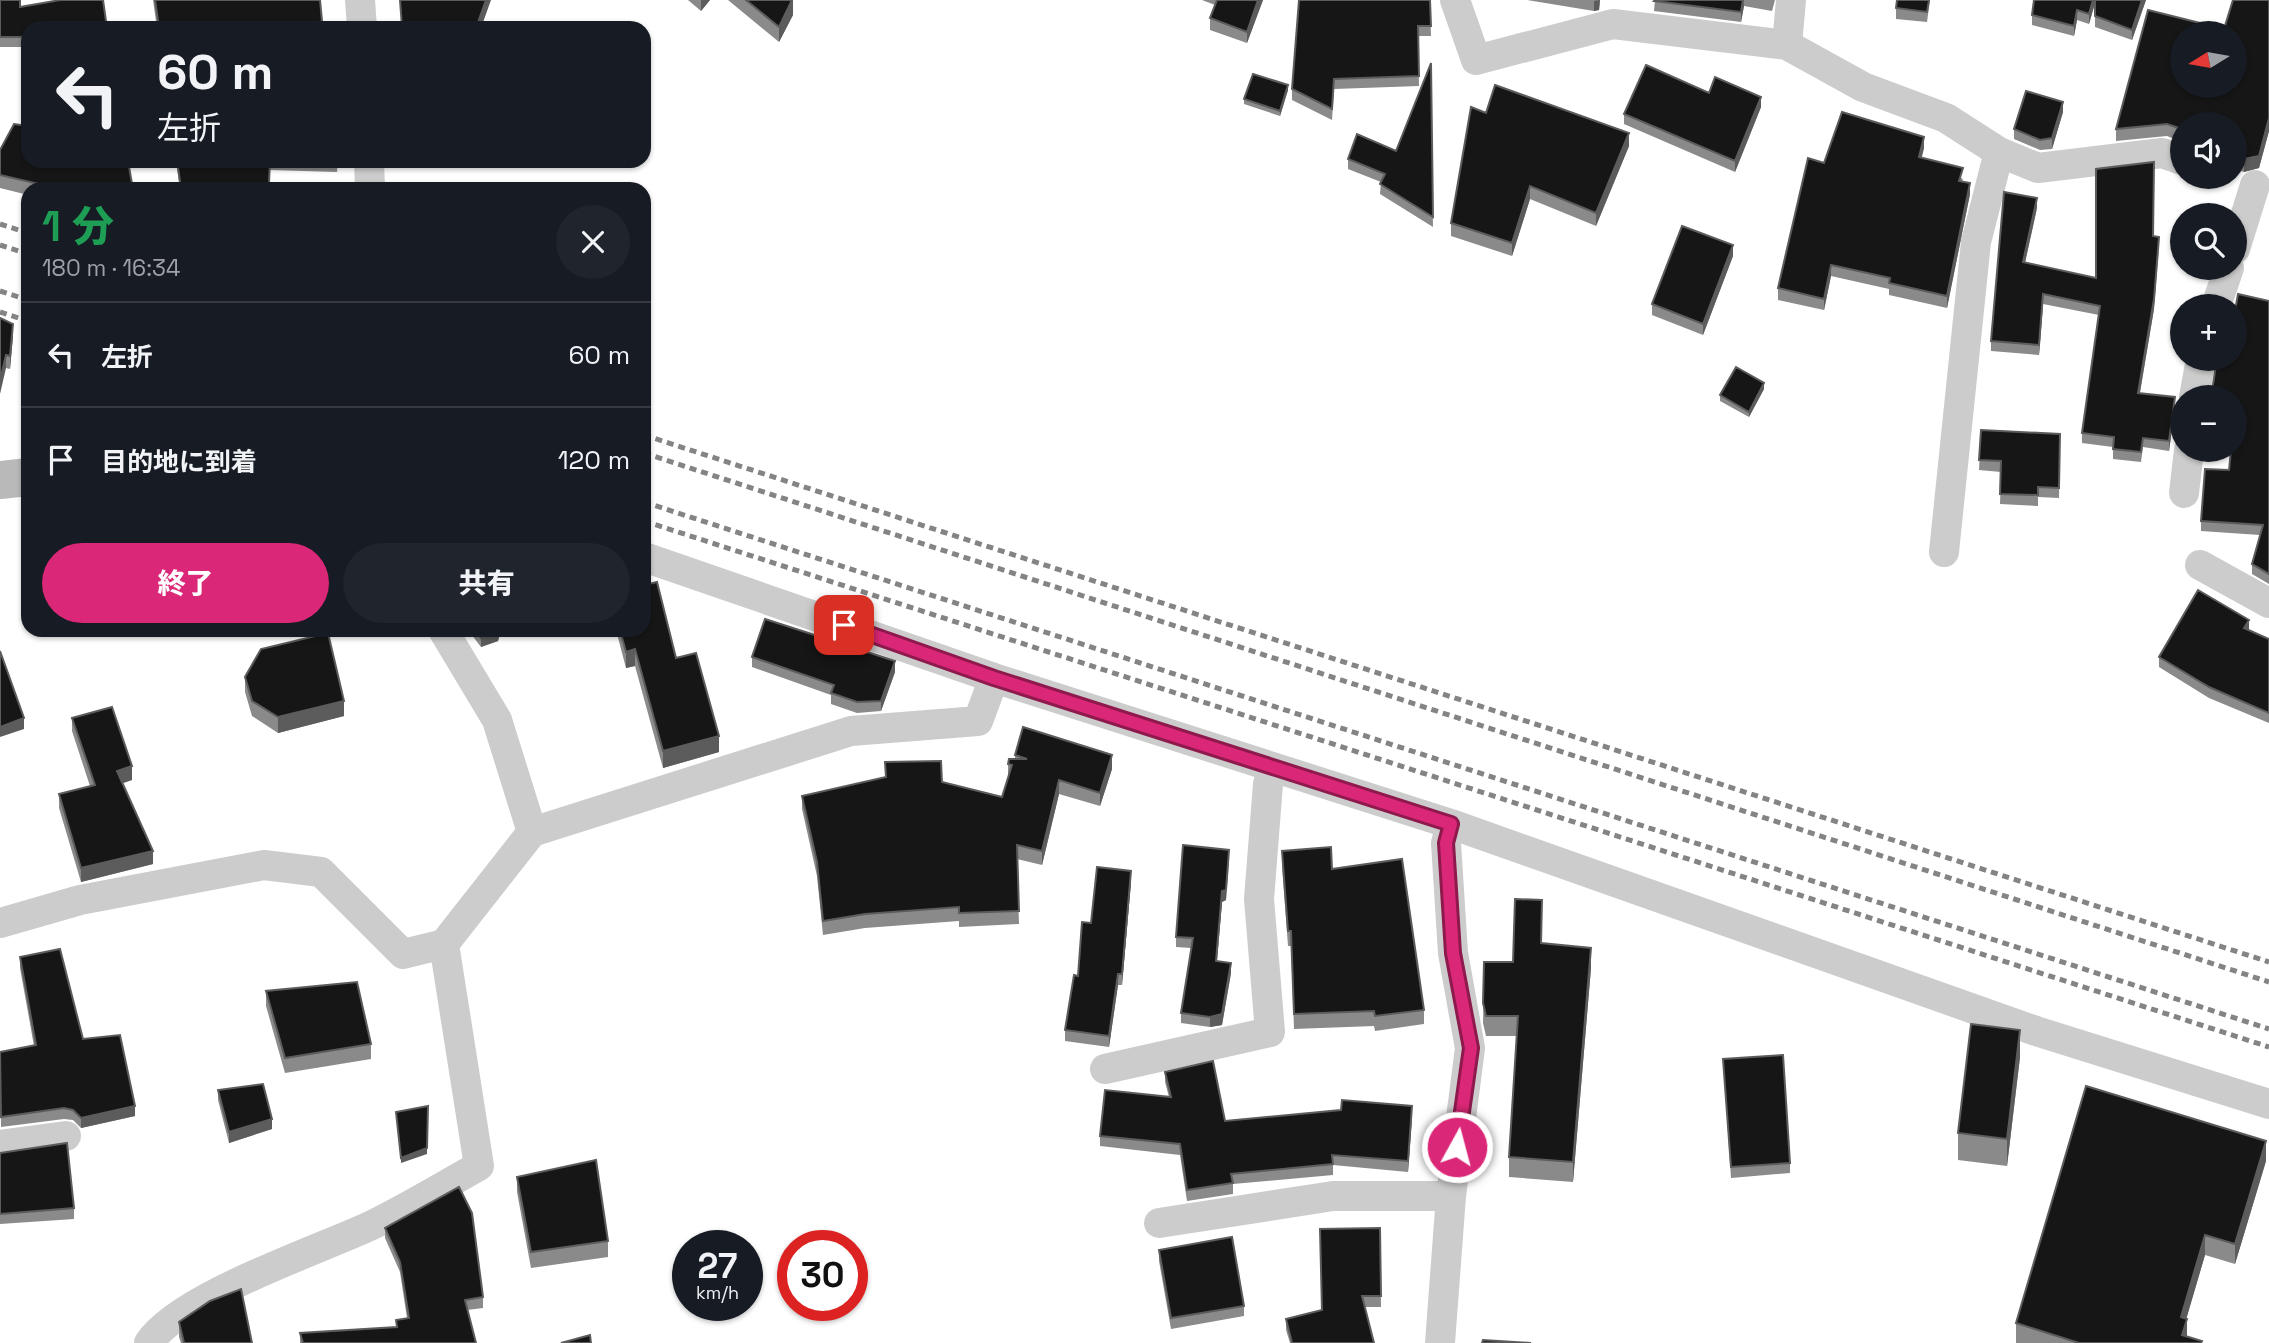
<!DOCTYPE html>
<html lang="ja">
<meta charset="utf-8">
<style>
body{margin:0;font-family:"Space Grotesk","Noto Sans JP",sans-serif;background:#20242c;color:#f1f3f6;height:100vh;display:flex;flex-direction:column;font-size:26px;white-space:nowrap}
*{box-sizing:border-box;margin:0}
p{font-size:23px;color:#9ea1a6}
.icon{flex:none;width:38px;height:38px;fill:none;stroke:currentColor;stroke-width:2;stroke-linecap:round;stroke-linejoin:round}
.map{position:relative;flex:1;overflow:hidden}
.details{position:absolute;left:21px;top:182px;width:630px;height:455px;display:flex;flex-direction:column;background:#171b24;border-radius:21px;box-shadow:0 2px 5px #0004}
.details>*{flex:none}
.top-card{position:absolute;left:21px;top:21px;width:630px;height:147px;border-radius:21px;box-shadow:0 2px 5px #0004;background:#171b24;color:#f1f3f6;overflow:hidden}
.needle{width:46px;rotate:259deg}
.fabs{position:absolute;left:2170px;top:21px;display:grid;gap:14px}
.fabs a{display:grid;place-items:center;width:77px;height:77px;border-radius:50%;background:#171b24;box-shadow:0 2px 5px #0004;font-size:35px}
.speed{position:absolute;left:672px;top:1230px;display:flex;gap:14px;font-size:35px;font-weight:700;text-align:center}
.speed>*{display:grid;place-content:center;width:91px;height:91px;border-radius:50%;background:#171b24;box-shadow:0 2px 5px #0004;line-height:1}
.speed small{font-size:18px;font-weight:400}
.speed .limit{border:10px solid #d22;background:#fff;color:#111}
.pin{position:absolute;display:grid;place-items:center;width:60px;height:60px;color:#fff;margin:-30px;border-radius:14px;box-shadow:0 4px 10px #0006}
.me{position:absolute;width:77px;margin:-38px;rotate:7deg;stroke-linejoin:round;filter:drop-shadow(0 0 5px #0008)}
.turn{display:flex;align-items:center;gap:24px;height:147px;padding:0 21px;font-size:32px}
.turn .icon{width:91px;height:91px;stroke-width:2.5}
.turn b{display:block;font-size:49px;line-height:60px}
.round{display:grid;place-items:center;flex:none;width:74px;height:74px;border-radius:37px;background:#20242c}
.summary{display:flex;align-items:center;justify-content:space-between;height:119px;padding:0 21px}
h1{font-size:42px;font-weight:800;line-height:52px;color:#1e9e55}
.primary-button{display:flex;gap:14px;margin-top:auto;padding:14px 21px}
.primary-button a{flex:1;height:80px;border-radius:42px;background:#db2777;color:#fff;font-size:28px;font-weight:800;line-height:80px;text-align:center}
.primary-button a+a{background:#20242c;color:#f1f3f6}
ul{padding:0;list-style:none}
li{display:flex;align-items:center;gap:21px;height:105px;padding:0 21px;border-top:2px solid #363941}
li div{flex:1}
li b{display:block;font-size:26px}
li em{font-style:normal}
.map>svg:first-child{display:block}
</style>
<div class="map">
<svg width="2269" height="1343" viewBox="0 0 2269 1343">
<rect width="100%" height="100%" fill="#fff"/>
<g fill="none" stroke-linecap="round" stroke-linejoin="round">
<path stroke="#ccc" stroke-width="30" d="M360,0L362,28
M1455,0L1476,60L1613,24L1787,45
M1791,0L1787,45L1863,87L1946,118L1999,152L2038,168L2162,153L2182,160
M369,161L370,189
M2235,249L2255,185
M2216,306L2229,268
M2194,397L2201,359
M2184,493L2189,450
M1944,552L1976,242L1999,152
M644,557L994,678L1451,824L2036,1031L2269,1104
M2200,565L2269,603
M443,630L497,720L532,832
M0,923L80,900L264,865L321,872L403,954L444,944L532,832L851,731L978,721L994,678
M1105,1069L1270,1032L1259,899L1268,784L1273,768
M0,1145L66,1136
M1159,1223L1333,1196H1451
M149,1343C179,1297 316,1251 370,1226C407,1208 443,1186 479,1166L444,944
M1440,1343L1451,1196L1470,1048L1453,953L1446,843L1451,824"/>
<path stroke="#b9b9b9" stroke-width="38" d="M0,480L28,477"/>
<path stroke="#848484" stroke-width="5" stroke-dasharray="7 5" stroke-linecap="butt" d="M0,224L28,233
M0,245L28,254
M0,291L28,300
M0,312L28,321
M644,435L2269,962
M644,453L2269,982
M644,502L2269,1029
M644,521L2269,1047"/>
</g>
<path fill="#8a8a8a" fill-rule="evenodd" d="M0,0L20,7L28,28V47H0Z
M153,0H320L322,28H157Z
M688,0H710L701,11Z
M728,0H793V15L779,42Z
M1202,0H1263L1247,43L1210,30V18L1215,5Z
M1430,0L1431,36H1418L1419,86L1334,89L1332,120L1292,100V89Z
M1527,0H1600L1599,10L1594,11Z
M1655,0H1775L1772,11L1744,6L1741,22L1654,11Z
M1930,0L1927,22L1896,19V8Z
M2034,0H2146L2132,40L2095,27V3L2089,24L2077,20L2074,36L2032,25V15Z
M2233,0H2269V131L2259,168L2244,172L2235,169V124H2182V142L2167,136L2116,141V129L2148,10L2224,29ZM2182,33H2235V86H2182Z
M1431,63L1433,227L1380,194L1381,182L1348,169V159L1396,151Z
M1288,90L1280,116L1244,104V99Z
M1709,93L1761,107L1735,172L1624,124V114Z
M2063,112L2052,149L2040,150L2014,139V129Z
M1486,113L1629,146L1596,226L1530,199L1512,256L1451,236V223Z
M1924,148L1921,158L1963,179L1962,181L1970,194L1947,308L1889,295V289L1831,276L1824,310L1778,300V288L1824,163Z
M0,150L133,189H28V195L0,188Z
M176,161H338L337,172L270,170V189H180Z
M2037,208L2025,262L2096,278L2153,236L2159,247L2154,309L2140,393L2175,407L2169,451L2143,447L2141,462L2113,459V447L2082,443V433L2099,315L2043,304L2039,355L1991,351V341Z
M1733,256L1703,335L1652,315V304Z
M2269,301V584L2252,574V564L2260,535L2201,531V521L2229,470L2235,450V359Z
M0,318L13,336L10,369L6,368Z
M1764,389L1749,417L1720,401V395Z
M1981,430L2060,434L2059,498L2038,497V506L2000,504L2001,472L1979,470Z
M468,630H501L498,641L481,647Z
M505,630H553V634Z
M616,630H644L676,658L719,752L663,768L635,666L626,668Z
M2249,630L2269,639V723L2209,698L2159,667V657Z
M752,657L895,672L881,711L857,713L831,704V695L752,667Z
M245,677L344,716L278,733L252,716L245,692Z
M72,718L132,780L123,783L153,864L81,882L59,808V794L90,786L72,731Z
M1015,755L1112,769L1100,806L1059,794L1042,865L1017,859L1019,924L959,927V921L865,928L823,935L817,876L802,809V796L886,777L942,782L1002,797L1008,777V764L1015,759Z
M1282,851L1332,869L1424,1010V1024L1375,1031L1374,1026L1294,1029L1291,946H1288L1282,866Z
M1229,860L1226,900L1222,902L1217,961L1231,973L1222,1025L1210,1027L1181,1023V1013L1191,948L1176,947V937Z
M1131,882L1122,985H1118L1109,1047L1065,1041V1030L1091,923Z
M1542,943L1591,968L1573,1182L1509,1177V1157L1517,1036H1486L1483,1023L1484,962H1513Z
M20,957L83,1039L135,1116L81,1128L73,1120L64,1119L1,1127L0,1052L34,1046L20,968Z
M266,991L371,1044V1059L285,1073L266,1006Z
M2020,1057L2007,1166L1958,1160V1133Z
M1723,1059L1790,1163V1173L1731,1178Z
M1165,1072L1225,1121L1412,1117L1408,1172L1333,1165V1175L1233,1184V1194L1187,1201L1180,1155L1100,1146V1136L1169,1097L1165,1082Z
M218,1090L272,1129L229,1143L218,1100Z
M0,1153L74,1208V1219L0,1224Z
M2266,1161L2235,1264L2205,1255L2186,1319L2187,1336L2202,1343H2016V1323Z
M517,1177L608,1241V1257L531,1268L517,1192Z
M385,1228L483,1297V1308L467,1310L476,1343H300V1333L396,1327V1320L407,1318L400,1272L385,1238Z
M1380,1228L1381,1307H1364L1374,1343H1290L1286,1330V1319L1322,1310Z
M1159,1250L1244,1306V1316L1171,1329L1159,1261Z
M179,1322L252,1343H181L179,1337Z"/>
<path fill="#5c5c5c" d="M486,0H491L481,28H476Z
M701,0H710L701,11Z
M793,0V15L779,42V27Z
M1258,0H1263L1247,43V32Z
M1600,0L1599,10L1594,11V1Z
M1743,0L1744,6L1741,22V12Z
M2093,0H2095V3L2089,24V14Z
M2142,0H2146L2132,40V30Z
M2077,10V20L2074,36V26Z
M322,21V28H314V24Z
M1288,85V90L1280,116V111Z
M1761,97V107L1735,172V161Z
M2063,102V112L2052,149V138Z
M2269,118V131L2259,168L2244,172V159Z
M1629,133V146L1596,226V213Z
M1924,137V148L1919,169V157Z
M1970,183V194L1947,308V296Z
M1530,186V199L1512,256V243Z
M2037,198V208L2023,272V262Z
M2159,237L2154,309L2138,403V393Z
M1733,245V256L1703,335V324Z
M1831,265V276L1824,310V299Z
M2043,294V304L2039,355V345Z
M13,324V336L10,369V356Z
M6,355V368L0,394V381Z
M1764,383V389L1749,417V412Z
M2175,397V407L2169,451V441Z
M2249,620V630L2244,628Z
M499,630H501L498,641L481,647V638Z
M635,649V666L626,668V652Z
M895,661V672L881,711V701Z
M344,701V716L278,733V717Z
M24,718V729L0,737V727Z
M719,736V752L663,768V751Z
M1112,755V769L1100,806V793Z
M132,766V780L117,785V771Z
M1059,780V794L1042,865V851Z
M1229,850L1226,900L1222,902L1216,971L1222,891Z
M153,851V864L81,882V868Z
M1131,871V882L1122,985V974Z
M1591,948V968L1573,1182V1162Z
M1231,963V973L1222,1025L1210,1027V1017Z
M1118,974V985L1109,1047V1036Z
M2020,1030V1057L2007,1166V1139Z
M135,1106V1116L81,1128V1118Z
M1412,1106V1117L1408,1172V1161Z
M272,1119V1129L229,1143V1132Z
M2266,1141V1161L2235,1264V1244Z
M427,1148V1154L401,1163V1158Z
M2205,1235V1255L2181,1337V1317Z
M2187,1319V1339L2182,1335Z"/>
<path fill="#161616" stroke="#5c5c5c" stroke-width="2" fill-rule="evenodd" d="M0,0H20V7L60,0H103L107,28H28V37H0Z
M155,0H320L322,21L314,24V28H159Z
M400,0H486L476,28L402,27Z
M746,0H792L779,27Z
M1217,0H1258L1247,32L1210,18Z
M1299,0H1430L1431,26H1418L1419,76L1334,79L1332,109L1292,89Z
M1655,0H1743L1741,12L1654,1Z
M1897,0H1929L1927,12L1896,8Z
M2034,0H2093L2089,14L2077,10L2074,26L2032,15Z
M2095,0H2142L2132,30L2095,16Z
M2233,0H2269V118L2259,156L2244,159L2235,156V124H2182V129L2167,124L2116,129L2148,10L2224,29ZM2182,33H2235V86H2182Z
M1431,63L1433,217L1380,184L1385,174L1348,159L1357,134L1396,151Z
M1646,65L1709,93L1715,77L1761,97L1735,161L1624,114Z
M1253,74L1288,85L1280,111L1244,99Z
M1495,85L1629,133L1596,213L1530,186L1512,243L1451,223L1471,107L1486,113Z
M2026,91L2063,102L2052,138L2040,140L2014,129Z
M1842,112L1924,137L1919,157L1963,168L1959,181L1970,183L1947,296L1889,283L1890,278L1831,265L1824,299L1778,288L1808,158L1824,163Z
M14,124L28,126V161H128L133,189H60L0,175V150Z
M177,161H270L269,183L218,189H181Z
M2154,162L2153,236L2159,237L2154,299L2138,393L2175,397L2169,441L2143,438L2141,452L2113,449L2114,437L2082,433L2100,306L2043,294L2039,345L1991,341L2004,192L2037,198L2023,262L2096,278V169Z
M1682,226L1733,245L1703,324L1652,304Z
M2238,294L2269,301V574L2252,564L2263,525L2201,521L2205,469L2229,470L2231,450H2235V397H2211L2217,359H2235V311Z
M0,318L13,324L10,356L6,355L0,381Z
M1736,367L1764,383L1749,412L1720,395Z
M1981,430L2060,434L2059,488L2038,487V495L2000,494L2001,461L1979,460Z
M657,582L676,658L696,653L719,736L663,751L635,649L626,652L620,630H644V585Z
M2198,590L2249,620L2244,628L2269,639V713L2209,687L2159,657Z
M765,619L895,661L881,701L857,702L831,693L834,685L752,657Z
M475,630H499L498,632L481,638Z
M328,633L344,701L278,717L252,701L245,677L261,649Z
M0,651L24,718L0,727Z
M112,707L132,766L117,771L153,851L81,868L59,794L95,785L72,718Z
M1023,727L1112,755L1100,793L1059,780L1042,851L1017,845L1019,911L959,913V907L865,914L823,921L817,862L802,796L886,777L885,762L941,761L942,782L1002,797L1012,765L1008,764L1009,759H1027L1015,755Z
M1183,845L1229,850L1226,890L1222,891L1216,961L1231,963L1222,1014L1210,1017L1181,1013L1193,938L1176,937Z
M1331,847L1332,869L1402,859L1424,1010L1375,1016L1374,1011L1294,1014L1291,931H1288L1282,851Z
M1097,867L1131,871L1122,974H1118L1109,1036L1065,1030L1074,975L1078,976L1082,922L1091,923Z
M1515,899L1542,900L1541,943L1591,948L1573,1162L1509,1157L1518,1016H1486L1483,1003L1484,962H1513Z
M60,949L83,1039L120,1035L135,1106L81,1118L73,1110L64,1108L1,1117L0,1052L36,1045L20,957Z
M357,982L371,1044L285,1058L266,991Z
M1971,1024L2020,1030L2007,1139L1958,1133Z
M1783,1055L1790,1163L1731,1167L1723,1059Z
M1213,1061L1225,1121L1341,1110L1342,1100L1412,1106L1408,1161L1332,1155L1333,1164L1231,1174L1233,1183L1187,1190L1180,1144L1100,1136L1105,1090L1171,1097L1165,1072Z
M263,1084L272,1119L229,1132L218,1090Z
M2086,1086L2266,1141L2235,1244L2205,1235L2181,1317L2187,1319L2182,1335L2202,1341L2201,1343H2079L2016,1323Z
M428,1106L427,1148L401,1158L396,1112Z
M67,1143L74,1208L0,1214V1153Z
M596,1160L608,1241L531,1252L517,1177Z
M459,1187L472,1213L483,1297L465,1300L476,1343H303L300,1333L397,1327L396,1320L409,1318L400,1262L385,1228Z
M1380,1228L1381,1296H1362L1374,1343H1292L1286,1319L1322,1310L1320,1229Z
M1232,1237L1244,1306L1171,1318L1159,1250Z
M241,1289L252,1343H184L179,1322L210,1301Z
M590,1335L591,1343H561Z
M1483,1340L1531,1343H1482Z"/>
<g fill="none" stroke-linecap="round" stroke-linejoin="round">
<defs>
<path id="route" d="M844,625L994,678L1451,824L1446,843L1453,953L1471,1048L1457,1147"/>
</defs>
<use href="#route" stroke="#8e194d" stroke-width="18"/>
<use href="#route" stroke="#db2777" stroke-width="12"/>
</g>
</svg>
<div class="fabs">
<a><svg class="needle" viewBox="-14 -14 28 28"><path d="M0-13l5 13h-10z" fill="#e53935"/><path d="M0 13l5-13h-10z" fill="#9ea1a6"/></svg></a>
<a><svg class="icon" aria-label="sound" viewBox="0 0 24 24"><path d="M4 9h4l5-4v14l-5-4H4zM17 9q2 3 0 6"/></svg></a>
<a><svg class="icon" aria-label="search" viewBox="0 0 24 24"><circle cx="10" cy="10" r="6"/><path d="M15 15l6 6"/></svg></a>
<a>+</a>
<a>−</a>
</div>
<div class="speed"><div>27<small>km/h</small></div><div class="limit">30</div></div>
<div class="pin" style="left:844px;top:625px;background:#d93025"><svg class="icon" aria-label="arrive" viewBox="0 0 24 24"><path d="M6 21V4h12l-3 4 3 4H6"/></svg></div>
<svg class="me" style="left:1457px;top:1147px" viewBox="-20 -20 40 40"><circle r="17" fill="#db2777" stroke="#fff" stroke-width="3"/><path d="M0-11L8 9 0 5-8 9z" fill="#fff"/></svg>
<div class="top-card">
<div class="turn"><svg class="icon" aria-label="left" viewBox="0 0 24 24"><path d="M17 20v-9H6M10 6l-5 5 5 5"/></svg><div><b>60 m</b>左折</div></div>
</div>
<section class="details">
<div class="summary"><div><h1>1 分</h1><p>180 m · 16:34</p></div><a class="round"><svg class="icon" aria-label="close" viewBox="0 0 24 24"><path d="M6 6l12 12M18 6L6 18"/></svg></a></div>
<ul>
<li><svg class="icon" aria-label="left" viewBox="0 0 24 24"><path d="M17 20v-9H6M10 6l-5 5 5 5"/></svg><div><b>左折</b></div><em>60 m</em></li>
<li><svg class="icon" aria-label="arrive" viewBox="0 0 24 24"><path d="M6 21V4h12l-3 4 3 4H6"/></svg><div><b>目的地に到着</b></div><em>120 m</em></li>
</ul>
<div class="primary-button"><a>終了</a><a>共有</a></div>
</section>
</div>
